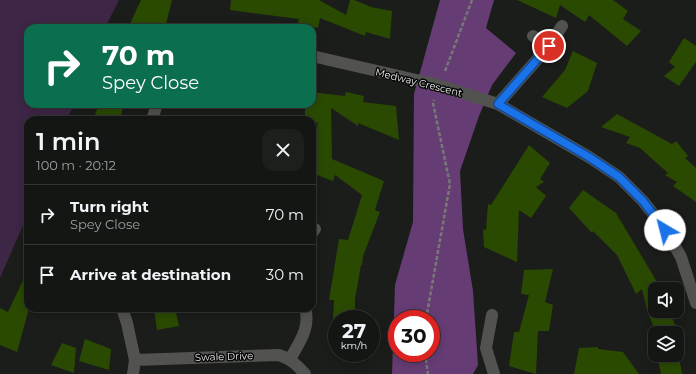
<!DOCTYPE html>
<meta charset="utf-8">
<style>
body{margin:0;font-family:Montserrat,sans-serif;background:#1d1f1d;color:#f1f3f6;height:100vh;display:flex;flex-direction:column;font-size:15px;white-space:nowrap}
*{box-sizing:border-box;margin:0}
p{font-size:13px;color:#9d9fa0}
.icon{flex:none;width:22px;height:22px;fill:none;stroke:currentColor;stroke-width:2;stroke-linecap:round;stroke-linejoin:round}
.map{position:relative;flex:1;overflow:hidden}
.drawer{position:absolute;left:24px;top:116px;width:292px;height:196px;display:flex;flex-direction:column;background:#141614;border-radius:12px;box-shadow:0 2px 10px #0003,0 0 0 1px #333534}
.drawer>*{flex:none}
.hud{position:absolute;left:24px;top:24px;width:292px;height:84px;border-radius:12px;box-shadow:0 2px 10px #0003,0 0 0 1px #333534;background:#0b6e4f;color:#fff;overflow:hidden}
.fabs{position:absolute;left:648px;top:282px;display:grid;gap:8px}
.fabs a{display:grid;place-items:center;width:36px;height:36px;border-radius:8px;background:#141614;box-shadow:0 2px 10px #0003,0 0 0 1px #333534;font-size:20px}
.speed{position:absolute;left:328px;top:310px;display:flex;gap:8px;font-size:20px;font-weight:700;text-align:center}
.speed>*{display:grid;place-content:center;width:52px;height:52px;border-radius:50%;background:#141614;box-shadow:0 2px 10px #0003,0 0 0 1px #333534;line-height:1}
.speed small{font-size:10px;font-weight:400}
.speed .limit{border:6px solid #d22;background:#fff;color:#111}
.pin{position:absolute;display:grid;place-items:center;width:34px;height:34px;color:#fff;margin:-17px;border:2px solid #fff;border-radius:50%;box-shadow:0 1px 4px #0007}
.me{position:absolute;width:44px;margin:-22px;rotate:323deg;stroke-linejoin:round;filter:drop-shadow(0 0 3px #0008)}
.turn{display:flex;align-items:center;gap:14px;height:84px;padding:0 12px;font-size:18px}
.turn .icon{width:52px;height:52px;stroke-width:2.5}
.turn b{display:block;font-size:28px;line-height:34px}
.round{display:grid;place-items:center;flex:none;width:42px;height:42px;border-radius:12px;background:#1d1f1d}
.summary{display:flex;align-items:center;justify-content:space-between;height:68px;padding:0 12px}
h1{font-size:24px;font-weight:600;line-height:30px}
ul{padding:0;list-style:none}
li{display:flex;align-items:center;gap:12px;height:60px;padding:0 12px;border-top:1px solid #333534}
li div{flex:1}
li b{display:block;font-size:15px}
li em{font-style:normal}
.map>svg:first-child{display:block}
</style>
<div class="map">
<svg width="696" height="374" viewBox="0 0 696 374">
<rect width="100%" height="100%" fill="#1b1d1a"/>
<path fill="#3e2646" d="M0,0H119L105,28H28V104H74L67,120H28V214L0,278Z"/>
<path fill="#663c74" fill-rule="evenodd" d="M440,0H494L486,28L516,53L492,85L479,116L460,171L463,229L473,291L478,365L473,374H392L395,285L413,222L414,94ZM397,319H431V353H397Z"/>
<path fill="#2a4a01" d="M141,0H172L165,28H128Z
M231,0H319L346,15L350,0H354L371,7L392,11L390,39L366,32L365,36L320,18L318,28L298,23L299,19L230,10Z
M517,0H613L628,11L623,19L641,31L627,46L589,15L585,22L560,5L556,18Z
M684,38L696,46V62L679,86L664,76L675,67L669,62Z
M573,51L597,63L588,91L567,108L542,97L565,70Z
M312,92L345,96L346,92L364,96L363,102L396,106L399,140L358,123V126L331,108L332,159L384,181L375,210L380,212L363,256L362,265H361L355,299V319H333L334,300H329L339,239L348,240L362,195L335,175L333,181L312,173V153L318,123L312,121V120L305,119V104H312Z
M99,104H115L123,107L120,120H93Z
M617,114L672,144L676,141L688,156L685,158L696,168V202L673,186L677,182L665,175L668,173L640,148L626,143L630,137L601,127Z
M529,145L550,163L540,179L544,182L536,187L546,196L531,218L519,210L517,262L484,247L483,229L486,230L488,204L491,205Z
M583,190L616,213L660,287L667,286L668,289H655V311H671L673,320L678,333H656L647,310L642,289L636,294L617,255L593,231L592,233L569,208Z
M553,269L545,302L553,305L549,331H538L536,374L509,366L514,332H519L529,295L521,294L524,270Z
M28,270V312L17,352L0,345V308L8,312Z
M154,308H175L179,326L157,330Z
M85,339L111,349L109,370L79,361Z
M62,343L76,348L74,373L51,365Z
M677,345L682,374H661L657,355H677Z
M598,347V349L623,352L639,374H574L579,348Z"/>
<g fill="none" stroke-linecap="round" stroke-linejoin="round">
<path stroke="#777977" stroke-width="2.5" stroke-dasharray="4 2" stroke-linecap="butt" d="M445,71L472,0
M426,319L450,184L433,103L434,100
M425,353L428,374"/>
<path stroke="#525351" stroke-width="12" d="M533,36L549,46
M312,56L438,85L498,104L589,157L619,177L643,201L665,229L681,257L696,303
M498,104L549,46L562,26
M152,120L157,104
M312,233L315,229
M122,308L127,323L135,360L133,374
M492,315L486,348L494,374
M290,359C299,343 311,327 305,308
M135,360L279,355C291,359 297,365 305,374"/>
</g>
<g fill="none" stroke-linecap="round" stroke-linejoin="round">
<defs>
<path id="route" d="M549,46L498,104L589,157L619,177L643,201L665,230"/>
</defs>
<use href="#route" stroke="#114b97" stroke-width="10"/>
<use href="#route" stroke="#1a73e8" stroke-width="7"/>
</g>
<g text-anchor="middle" stroke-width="3" stroke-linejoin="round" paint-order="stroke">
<g font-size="10" fill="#ecedec" stroke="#060706">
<text transform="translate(419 82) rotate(14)" y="4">Medway Crescent</text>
<text transform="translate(224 356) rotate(-2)" y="4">Swale Drive</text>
</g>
</g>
</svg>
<div class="fabs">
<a><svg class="icon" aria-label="sound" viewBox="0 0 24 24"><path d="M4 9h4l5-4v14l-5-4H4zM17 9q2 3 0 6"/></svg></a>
<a><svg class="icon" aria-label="layers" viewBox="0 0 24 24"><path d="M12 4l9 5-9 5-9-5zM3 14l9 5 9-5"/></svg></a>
</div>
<div class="speed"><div>27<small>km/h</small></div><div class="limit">30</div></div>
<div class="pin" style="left:549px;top:46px;background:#d93025"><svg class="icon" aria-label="arrive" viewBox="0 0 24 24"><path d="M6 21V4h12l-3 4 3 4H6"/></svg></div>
<svg class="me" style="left:665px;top:230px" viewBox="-20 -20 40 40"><circle r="19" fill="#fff"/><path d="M0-13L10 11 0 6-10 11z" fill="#1a73e8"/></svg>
<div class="hud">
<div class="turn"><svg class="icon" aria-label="right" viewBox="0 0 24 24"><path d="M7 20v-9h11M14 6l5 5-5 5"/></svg><div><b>70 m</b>Spey Close</div></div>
</div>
<section class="drawer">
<div class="summary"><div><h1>1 min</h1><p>100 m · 20:12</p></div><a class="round"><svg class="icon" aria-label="close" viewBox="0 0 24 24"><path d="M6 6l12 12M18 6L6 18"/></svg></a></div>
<ul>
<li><svg class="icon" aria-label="right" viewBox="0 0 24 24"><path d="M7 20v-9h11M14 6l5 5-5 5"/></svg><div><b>Turn right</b><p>Spey Close</p></div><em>70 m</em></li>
<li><svg class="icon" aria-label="arrive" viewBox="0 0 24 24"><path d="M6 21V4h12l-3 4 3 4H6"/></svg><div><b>Arrive at destination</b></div><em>30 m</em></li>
</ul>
</section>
</div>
